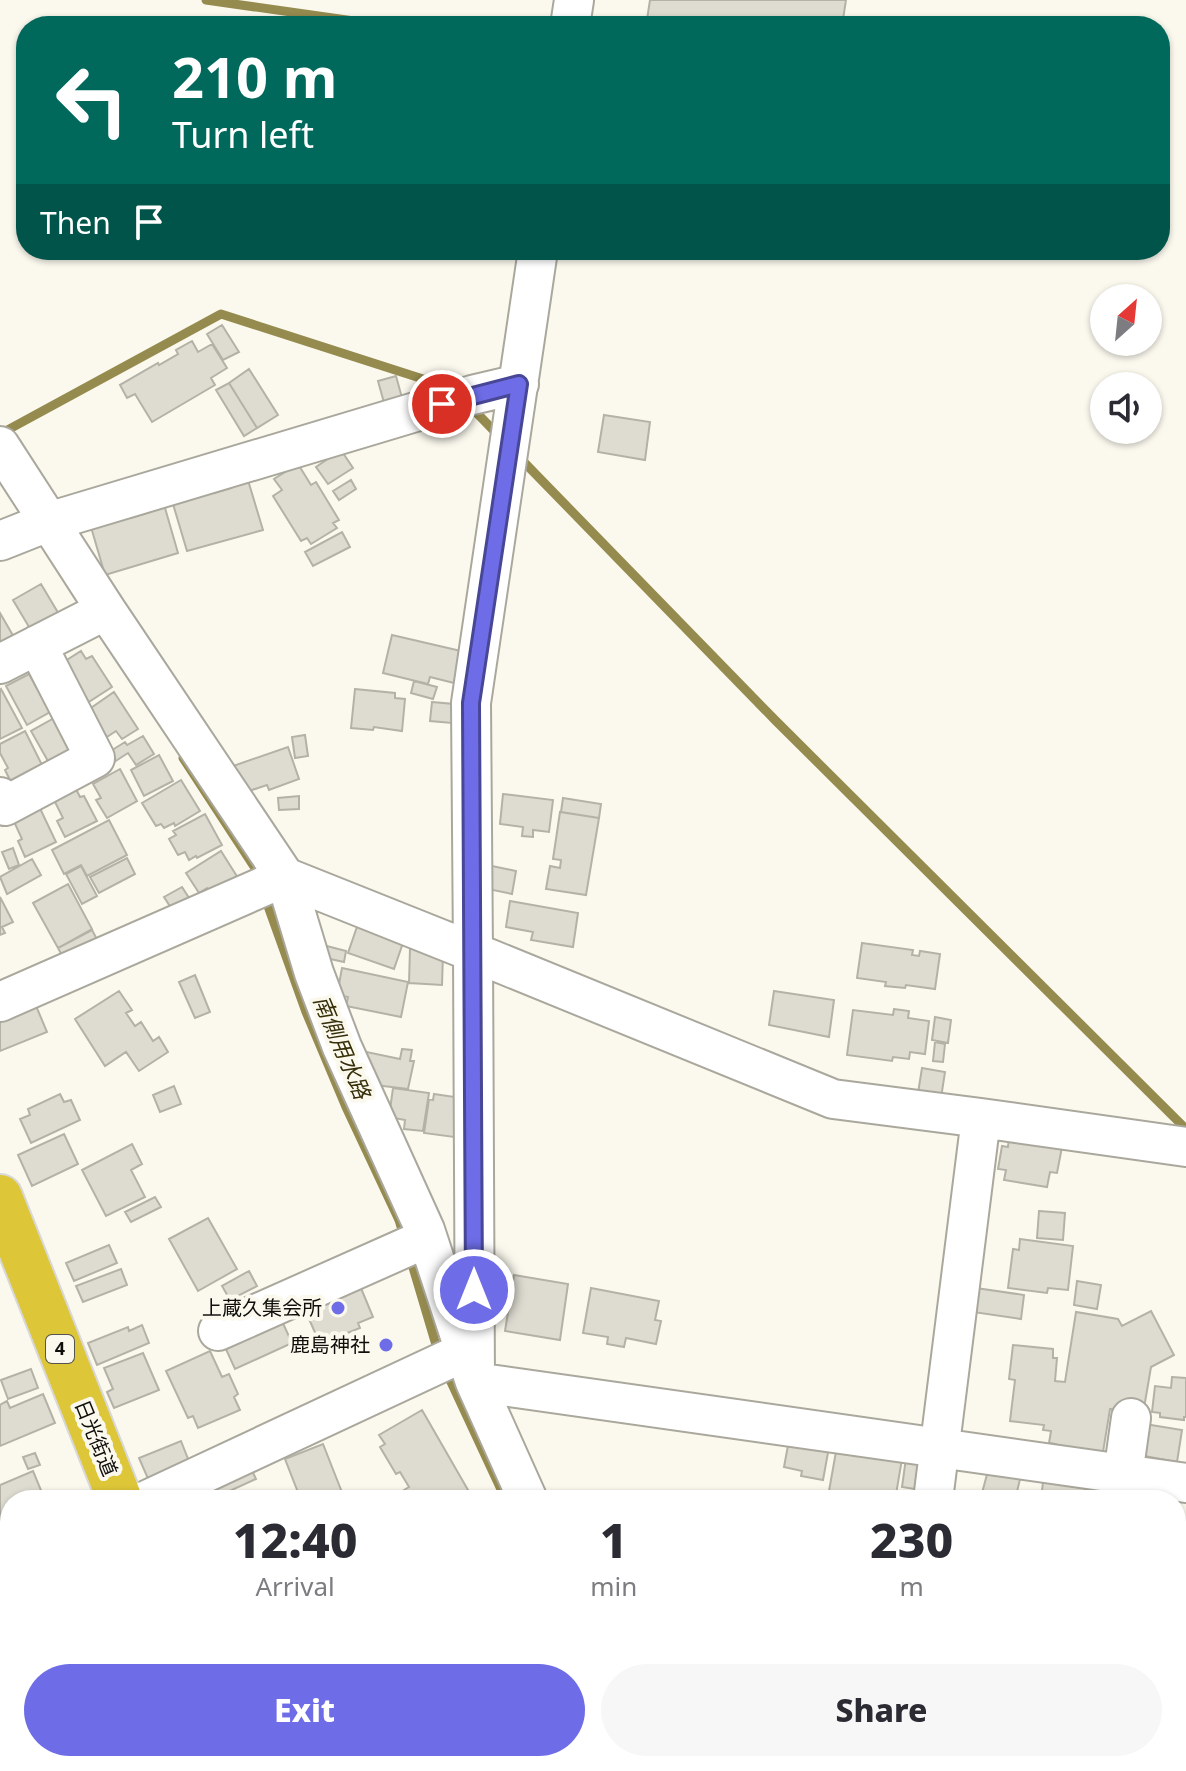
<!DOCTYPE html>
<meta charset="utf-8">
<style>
body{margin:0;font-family:"Noto Sans","Noto Sans JP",sans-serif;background:#f7f7f7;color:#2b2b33;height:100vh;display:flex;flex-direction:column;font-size:30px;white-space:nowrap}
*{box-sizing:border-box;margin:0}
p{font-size:26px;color:#7c7c81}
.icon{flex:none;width:44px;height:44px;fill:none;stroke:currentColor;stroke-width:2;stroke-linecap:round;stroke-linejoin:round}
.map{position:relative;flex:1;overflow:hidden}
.side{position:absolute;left:0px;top:1490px;width:1186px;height:282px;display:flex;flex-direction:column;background:#fff;border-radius:32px 32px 0 0;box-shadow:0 2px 6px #0004}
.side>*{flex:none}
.top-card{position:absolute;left:16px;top:16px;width:1154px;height:244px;border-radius:32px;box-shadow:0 2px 6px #0004;background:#00695c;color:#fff;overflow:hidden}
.needle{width:52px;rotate:27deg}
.controls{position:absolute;left:1090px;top:284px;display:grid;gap:16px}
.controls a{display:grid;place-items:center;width:72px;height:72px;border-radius:50%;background:#fff;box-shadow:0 2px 6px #0004;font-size:40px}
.pin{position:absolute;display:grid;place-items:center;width:68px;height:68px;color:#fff;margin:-34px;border:4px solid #fff;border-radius:50%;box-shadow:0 2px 8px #0007}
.me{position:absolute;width:88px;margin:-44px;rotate:0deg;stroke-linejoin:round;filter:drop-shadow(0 0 6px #0008)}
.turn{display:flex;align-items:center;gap:28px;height:168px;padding:0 24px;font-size:36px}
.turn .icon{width:104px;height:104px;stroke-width:2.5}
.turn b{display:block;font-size:56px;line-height:68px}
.then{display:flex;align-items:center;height:76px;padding:0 24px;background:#0003;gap:16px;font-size:30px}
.eta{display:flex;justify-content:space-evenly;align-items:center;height:136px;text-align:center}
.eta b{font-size:48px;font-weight:800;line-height:56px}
.button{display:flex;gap:16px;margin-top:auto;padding:16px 24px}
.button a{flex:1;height:92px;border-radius:48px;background:#6e6de7;color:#fff;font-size:32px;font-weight:800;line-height:92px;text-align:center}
.button a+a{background:#f7f7f7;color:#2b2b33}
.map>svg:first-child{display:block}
</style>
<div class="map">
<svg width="1186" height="1771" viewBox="0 0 1186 1771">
<rect width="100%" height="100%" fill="#fbf9ee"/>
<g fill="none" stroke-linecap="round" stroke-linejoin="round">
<path stroke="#958b4f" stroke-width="9" d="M206,0L389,26
M470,406L499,436
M0,434L221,314L451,388
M517,455L775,720L1186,1129
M183,758L255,868L259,881
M264,895L306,1012L346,1107L399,1220L405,1240
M409,1254L439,1355
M445,1369L506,1500
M672,1762L677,1771"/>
</g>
<path fill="#dedcd1" stroke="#b4b2a7" stroke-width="2" d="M650,0H846L842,26H646Z
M222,325L239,352L223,360L207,334Z
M192,341L198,352L212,344L227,368L211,378L215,385L152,422L135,394L127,398L120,385L158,363L159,365L178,354L176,350Z
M249,369L278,415L257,428L229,383Z
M396,376L404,405L386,410L378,381Z
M229,383L257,428L244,436L216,390Z
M604,415L650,422L645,460L598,452Z
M341,450L353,468L328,484L316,467Z
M298,464L311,485L316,482L339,520L333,523L337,528L311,544L307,538L301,541L273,496L282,490L274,479Z
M247,477L263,530L187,551L173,504L185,501L183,496L212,488L214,493L231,488L229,483Z
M351,480L356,489L339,500L333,491Z
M163,501L178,553L105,575L91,527L129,511L131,518L150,512L148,506Z
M342,532L350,547L313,566L305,552Z
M41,584L60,616L32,632L13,600Z
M0,613L15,639L0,648Z
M392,635L461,651L454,683L430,677L428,684L383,673Z
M81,651L86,659L92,656L112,687L84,705L59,665Z
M29,674L50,712L27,725L6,686Z
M414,681L437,687L433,699L411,693Z
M1,689L22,728L0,739V690Z
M355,689L395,693V698L405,699L402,731L374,727L373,730L351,728Z
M114,692L138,729L122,739L116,731L107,737L88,710Z
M432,702L454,704L452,723L430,721Z
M56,717L77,745L67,751L72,760L53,770L31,731Z
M25,731L44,769L12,784L5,770L8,768L0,753V744Z
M305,735L308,756L295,758L292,737Z
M143,736L154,754L136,765L128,753L114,762L109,752L125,742L127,745Z
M288,747L299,779L269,790L267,785L243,793L233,766Z
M159,755L173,781L144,796L131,770Z
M120,769L137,801L107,818L96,800L101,798L93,784Z
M181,780L200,811L175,826L174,823L164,828L161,824L156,826L142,803Z
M76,789L80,797L84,796L97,821L65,837L57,821L63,818L54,800Z
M503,794L553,800L549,832L533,830V837L522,836L523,827L500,824Z
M299,796V809L279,810L278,798Z
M563,798L601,804L599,818L561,812Z
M37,802L56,842L25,857L18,841L22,839L11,815Z
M560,812L599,818L586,895L546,889L550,866L560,868L561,860L553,859Z
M205,814L222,845L197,858L196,856L189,860L185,852L178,855L169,839L176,835L173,831Z
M109,820L127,855L87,876L81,865L64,874L52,850Z
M13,848L19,865L9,869L2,852Z
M221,851L238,878L212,895L207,888L199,893L186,873Z
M127,858L135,874L99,893L90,877Z
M32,859L41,875L7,894L0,877Z
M81,866L97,896L82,904L66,874Z
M492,866L516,871L512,894L488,889Z
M68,884L92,929L58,948L33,903Z
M182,887L191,901L173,911L164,897Z
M0,897L13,922L2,927L5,933L0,935Z
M510,901L578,913L573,947L531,940L533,932L506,927Z
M359,921L405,937L394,969L348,953Z
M92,930L100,945L66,963L58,948Z
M862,943L913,950L912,955L919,956L920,951L940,954L935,989L906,985L905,988L885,986L886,982L857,978Z
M323,945L346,951L344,962L321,957Z
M410,948L438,949L443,954L442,985L409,983Z
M342,968L408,982L401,1017L346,1006L348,997L337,995Z
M195,975L210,1012L195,1018L179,982Z
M119,991L132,1010L126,1013L135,1026L141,1022L153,1041L159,1037L168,1052L139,1071L126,1052L105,1066L75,1019Z
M774,991L834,1000L829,1037L769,1025Z
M34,1001L47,1032L0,1051V1015Z
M894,1009L909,1011L908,1018L929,1021L925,1054L910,1052L909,1059L893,1057L892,1061L847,1055L853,1010L893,1015Z
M935,1017L951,1020L948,1043L932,1040Z
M935,1042L945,1044L943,1062L933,1061Z
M402,1049L412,1050L410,1061H414L408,1089L375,1085L362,1051L400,1059Z
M922,1068L945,1072L941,1098L918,1093Z
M174,1086L181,1104L160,1112L153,1095Z
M393,1088L429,1093L423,1131L404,1129L405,1120L389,1117Z
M60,1094L64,1102L71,1100L80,1120L31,1143L20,1119L30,1115L28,1109Z
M434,1094L455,1097L454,1103L459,1104L454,1137L424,1133L429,1099L433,1100Z
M64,1134L78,1164L32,1186L18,1155Z
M1009,1137L1062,1147L1057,1173L1050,1172L1047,1187L1004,1180L1006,1170L998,1169L1002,1146L1008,1147Z
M132,1144L142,1164L131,1170L145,1197L106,1216L82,1170Z
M155,1197L161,1207L131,1222L125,1212Z
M1039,1211L1065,1213L1063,1240L1037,1238Z
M208,1218L237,1269L198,1291L169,1239Z
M1020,1239L1073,1246L1068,1290L1048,1288L1047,1293L1008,1288L1013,1249L1019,1250Z
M109,1245L117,1263L74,1281L66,1263Z
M121,1269L127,1285L83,1302L76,1286Z
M249,1271L257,1286L230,1300L222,1286Z
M514,1275L568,1284L560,1340L505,1331Z
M358,1281L373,1317L358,1323L360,1328L320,1344L302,1303Z
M1077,1281L1101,1285L1097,1309L1074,1305Z
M591,1288L659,1301L655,1320L661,1321L656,1344L626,1338L624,1347L607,1344L608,1337L583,1333Z
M976,1288L1024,1295L1021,1319L973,1312Z
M276,1308L292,1343L235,1369L219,1334Z
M1151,1311L1174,1355L1151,1367L1143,1414L1110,1409L1103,1452L1055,1454L1056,1444L1049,1443L1051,1431L1043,1430L1044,1425L1010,1421L1015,1380L1009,1379L1013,1345L1053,1349V1358H1057L1055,1381L1065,1382L1076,1312L1118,1319L1122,1326Z
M142,1325L149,1343L97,1365L88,1343L128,1327L129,1331Z
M210,1351L222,1377L229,1374L238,1394L234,1397L240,1410L198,1428L193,1416L188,1418L166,1371Z
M143,1353L159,1390L114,1408L107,1392L113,1389L104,1368Z
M31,1369L38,1388L8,1399L1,1380Z
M1172,1377L1186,1378V1417H1184V1420L1160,1417V1413L1152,1412L1155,1386L1171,1388Z
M43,1394L55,1423L0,1446V1405L7,1401L10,1408Z
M422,1410L472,1497L467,1500H410L404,1490L409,1487L400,1472L396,1474L380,1447L385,1444L379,1435Z
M1145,1424L1182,1430L1177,1462L1139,1455Z
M789,1440L829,1447L823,1480L801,1476L802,1471L784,1467Z
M181,1441L190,1464L149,1481L139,1458Z
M323,1444L345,1500H301L285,1459Z
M837,1446L902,1459L895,1500H864L865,1498L829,1491Z
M35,1453L40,1465L28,1469L23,1457Z
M906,1458L926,1461L921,1490L902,1487Z
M249,1464L256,1479L210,1500H175Z
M989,1467L1021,1475L1015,1500L982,1493Z
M33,1471L45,1500H10V1518L0,1522V1485Z
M1043,1482L1085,1488L1083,1500H1041Z
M0,1720L10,1735V1753L0,1759Z
M25,1762H60L67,1771H22L19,1766Z
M292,1762H417L421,1771H284L282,1767Z
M603,1762H643L648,1771H607Z
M697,1762H740L744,1771H701Z
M774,1762H882L881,1771H774Z
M993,1762H1013V1771H993Z
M1062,1762H1125L1106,1771H1066Z"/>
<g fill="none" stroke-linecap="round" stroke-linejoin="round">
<defs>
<path id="minor" d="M570,26L574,0
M538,250L471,703L473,952L833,1099L981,1118L1186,1147
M0,446L106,610L285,877L314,973L342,1047L425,1230L475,1382L1186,1483
M0,541L48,522L472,395L519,384
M0,664L106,610
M0,797L5,806L95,758L37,645
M0,1002L285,877L473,952L475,1382L528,1500
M218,1331L427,1238
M1123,1475L1131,1418
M147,1500L464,1352
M933,1500L981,1118
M0,1684L10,1678
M1176,1743L1186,1751
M85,1762L91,1771
M503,1771L519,1762
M897,1771L898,1762"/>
<path id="highway" d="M0,1197L120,1500
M244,1762L248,1771"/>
</defs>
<use href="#minor" stroke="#aaa89d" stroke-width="42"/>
<use href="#highway" stroke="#d9d8d8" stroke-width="48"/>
<use href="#minor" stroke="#fff" stroke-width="38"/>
<use href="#highway" stroke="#ddc638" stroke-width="44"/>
</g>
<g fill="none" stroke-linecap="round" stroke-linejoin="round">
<defs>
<path id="route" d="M442,404L519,384L471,703L474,1290"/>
</defs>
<use href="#route" stroke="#484796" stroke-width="20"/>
<use href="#route" stroke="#6e6de7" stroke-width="14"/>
</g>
<g fill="#6e6de7" stroke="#fbf9ee" stroke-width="3">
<circle cx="338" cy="1308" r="8"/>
<circle cx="386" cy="1345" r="8"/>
</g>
<g text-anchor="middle" stroke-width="8" stroke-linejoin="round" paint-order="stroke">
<rect fill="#fbf9ee" stroke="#56544f" stroke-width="2" x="46" y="1335" width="28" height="28" rx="6"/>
<g font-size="18" font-weight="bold" fill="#0f0e0b">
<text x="60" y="1355">4</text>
</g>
<g font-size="20" fill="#0f0e0b" stroke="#fbf9ee" text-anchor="end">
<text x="322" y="1315">上蔵久集会所</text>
<text x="370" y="1352">鹿島神社</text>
</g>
<g font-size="20" fill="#0f0e0b" stroke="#fbf9ee">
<text transform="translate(96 1438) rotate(68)" y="7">日光街道</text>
</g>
<g font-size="22" font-style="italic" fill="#362f09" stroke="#fbf9ee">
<text transform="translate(342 1047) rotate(67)" y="8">南側用水路</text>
</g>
</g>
</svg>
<div class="controls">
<a><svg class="needle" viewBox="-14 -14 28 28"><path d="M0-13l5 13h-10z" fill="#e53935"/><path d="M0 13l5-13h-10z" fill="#7c7c81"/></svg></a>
<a><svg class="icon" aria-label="sound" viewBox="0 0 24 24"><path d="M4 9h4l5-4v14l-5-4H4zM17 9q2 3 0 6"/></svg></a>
</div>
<div class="pin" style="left:442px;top:404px;background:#d93025"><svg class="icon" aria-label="arrive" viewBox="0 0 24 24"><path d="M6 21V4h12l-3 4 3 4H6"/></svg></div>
<svg class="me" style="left:474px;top:1290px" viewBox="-20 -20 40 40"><circle r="17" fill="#6e6de7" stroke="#fff" stroke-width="3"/><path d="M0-11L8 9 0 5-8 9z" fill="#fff"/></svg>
<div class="top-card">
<div class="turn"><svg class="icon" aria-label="left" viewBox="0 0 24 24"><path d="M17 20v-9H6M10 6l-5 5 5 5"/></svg><div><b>210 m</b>Turn left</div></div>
<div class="then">Then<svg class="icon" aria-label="arrive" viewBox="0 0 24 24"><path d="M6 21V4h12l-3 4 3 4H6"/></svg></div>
</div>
<section class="side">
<div class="eta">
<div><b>12:40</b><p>Arrival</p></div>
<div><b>1</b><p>min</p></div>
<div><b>230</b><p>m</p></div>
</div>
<div class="button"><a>Exit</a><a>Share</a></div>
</section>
</div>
